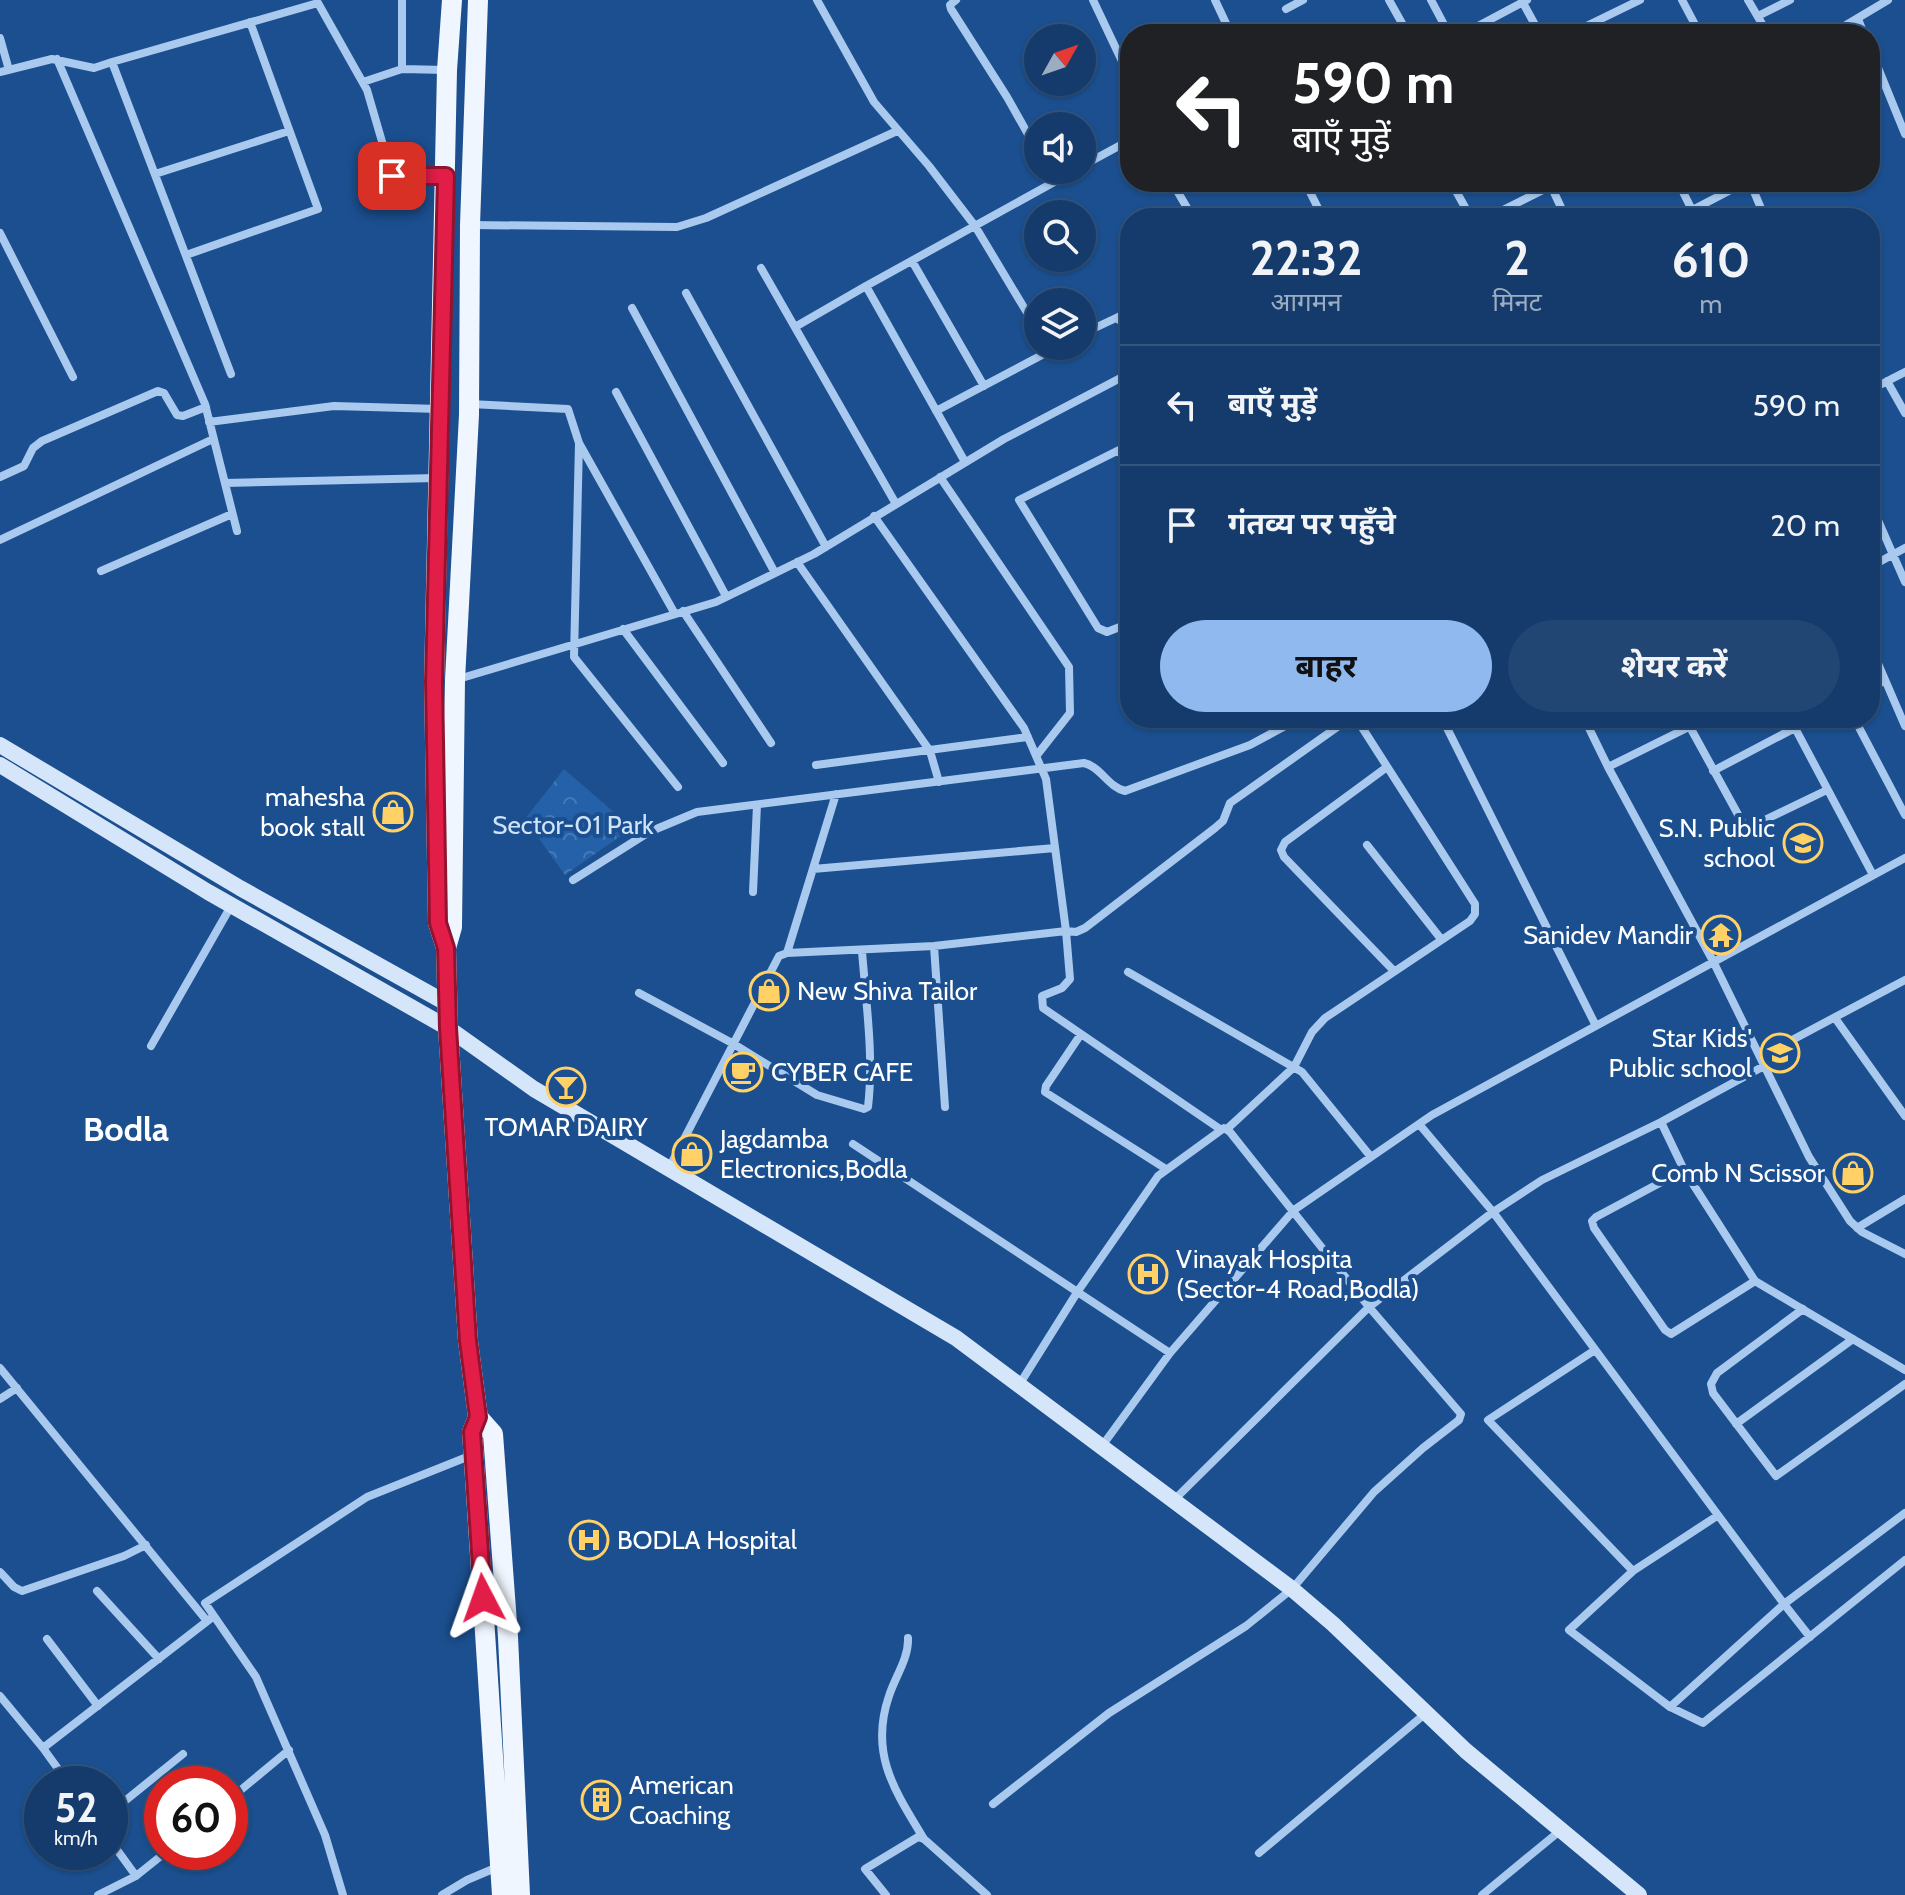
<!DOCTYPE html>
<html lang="hi">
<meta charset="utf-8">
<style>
body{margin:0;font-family:Cabin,"Noto Sans Devanagari",sans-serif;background:#214673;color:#f1f3f6;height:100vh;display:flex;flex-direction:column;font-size:30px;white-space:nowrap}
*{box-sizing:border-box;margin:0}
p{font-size:26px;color:#9dadc1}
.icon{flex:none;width:44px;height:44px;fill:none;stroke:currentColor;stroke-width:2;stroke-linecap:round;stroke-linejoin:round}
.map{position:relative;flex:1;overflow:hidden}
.drawer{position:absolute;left:1120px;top:208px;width:760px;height:520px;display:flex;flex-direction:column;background:#143b6b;border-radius:32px;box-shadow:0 2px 6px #0004,0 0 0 2px #33557e}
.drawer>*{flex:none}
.banner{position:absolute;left:1120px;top:24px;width:760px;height:168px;border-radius:32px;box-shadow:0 2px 6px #0004,0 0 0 2px #33557e;background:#202124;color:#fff;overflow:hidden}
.needle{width:52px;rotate:50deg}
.tools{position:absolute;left:1024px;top:24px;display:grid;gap:16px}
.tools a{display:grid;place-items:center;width:72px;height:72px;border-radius:50%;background:#143b6b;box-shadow:0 2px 6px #0004,0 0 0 2px #33557e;font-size:40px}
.speed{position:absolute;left:24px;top:1766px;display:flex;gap:16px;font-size:40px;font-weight:700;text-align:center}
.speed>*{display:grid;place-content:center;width:104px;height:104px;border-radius:50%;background:#143b6b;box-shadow:0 2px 6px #0004,0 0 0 2px #33557e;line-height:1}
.speed small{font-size:20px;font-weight:400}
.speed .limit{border:12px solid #d22;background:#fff;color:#111}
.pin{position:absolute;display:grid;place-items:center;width:68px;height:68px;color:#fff;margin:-34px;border-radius:16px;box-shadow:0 4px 12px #0006}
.me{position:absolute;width:88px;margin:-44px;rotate:356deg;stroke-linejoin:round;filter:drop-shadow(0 0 6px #0008)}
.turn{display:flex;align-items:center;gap:28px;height:168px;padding:0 40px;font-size:36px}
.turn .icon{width:104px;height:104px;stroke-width:2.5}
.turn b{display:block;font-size:56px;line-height:68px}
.eta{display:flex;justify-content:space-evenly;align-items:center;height:136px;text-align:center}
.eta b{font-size:48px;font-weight:700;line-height:56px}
.button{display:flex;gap:16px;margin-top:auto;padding:16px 40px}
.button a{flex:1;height:92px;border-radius:48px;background:#90b9f0;color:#111;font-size:32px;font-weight:700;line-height:92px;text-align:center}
.button a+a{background:#214673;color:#f1f3f6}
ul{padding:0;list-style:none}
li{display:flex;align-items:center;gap:24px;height:120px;padding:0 40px;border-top:2px solid #33557e}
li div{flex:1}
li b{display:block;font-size:30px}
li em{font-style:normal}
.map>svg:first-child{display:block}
</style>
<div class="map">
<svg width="1905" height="1895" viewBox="0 0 1905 1895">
<defs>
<pattern id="park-crowns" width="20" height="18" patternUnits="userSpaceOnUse" patternTransform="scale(2)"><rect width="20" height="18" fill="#2461a8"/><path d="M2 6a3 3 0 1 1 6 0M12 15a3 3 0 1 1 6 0" fill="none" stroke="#4579b5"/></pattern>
</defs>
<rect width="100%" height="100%" fill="#1b4f8f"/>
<path fill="url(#park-crowns)" d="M564,769L632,828L565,875L525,819Z"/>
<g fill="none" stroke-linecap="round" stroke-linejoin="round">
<path stroke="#a9c9ee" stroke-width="8" d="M817,0L874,102L929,166L975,226L1038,331
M956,0L950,5L951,9L1007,97L1038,152
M1093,0L1130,78
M1215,0L1231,34
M1389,0L1408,34
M1431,0L1449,34
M1682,0L1700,34
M1748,0L1768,34
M1522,1L1540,34
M1286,9L1303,0
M1758,16L1790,0
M1858,19L1864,34
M1463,34L1527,0
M1570,34L1640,0
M1831,34L1888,0
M0,38L9,70
M1870,48L1905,134
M57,59L205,404L237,531
M402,69V0
M0,72L52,59L94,68L112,62
M363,82L402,69L446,70
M1082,166L1130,140
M155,174L289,131
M1172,182L1193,218
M1305,182L1323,218
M1451,182L1471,218
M1678,182L1692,210
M1750,182L1765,218
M1551,186L1566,218
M1487,218L1559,182
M1677,218L1746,182
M471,225L677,227L706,218L897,131
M0,233L73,377
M186,255L318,209L250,22
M912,261L984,386
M761,268L896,504
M866,286L1076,170
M686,293L826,547
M632,308L775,573
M1116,318L1130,311
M795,327L866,286L965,462
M1082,334L1116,318L1126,324L1130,334
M231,374L112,62L318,3L367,90L392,176H445
M1887,381L1905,413
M1870,390L1905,372
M616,392L726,596
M470,404L568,409L579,443L675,614
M936,411L1059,346
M209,422L334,406L439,409
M579,443L574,657L678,787
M1130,470L1119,450L1019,500L1098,628L1107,632L1130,623
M0,477L24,466L33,448L42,441L158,391L164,393L177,415L183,416L206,407
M940,477L1069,667L1070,713L1037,755
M225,483L436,478
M1870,502L1905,582
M0,540L213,439
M797,562L930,751L939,782
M1870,567L1905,548
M101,571L232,514
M683,611L771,743
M623,629L723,763
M1870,645L1905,726
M455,680L716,602L814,554L1004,439L1130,373
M1870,689L1885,680
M1442,718L1596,1026
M1584,718L1608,767L1713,961L1809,1157L1850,1221L1862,1232L1905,1254
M1685,718L1746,829L1827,790
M1854,718L1905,815
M1795,728L1873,875
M816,765L1028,737
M1387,767L1285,842L1281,850L1284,857L1394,971
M1608,767L1707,718
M1713,771L1814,718
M1367,845L1441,939
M813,869L1055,848
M573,880L649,832L697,812L1084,763C1101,767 1108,787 1125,791L1250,745L1300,718
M753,892L757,805
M934,946L945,1107
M787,953L836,794
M1128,972L1302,1072L1371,1157
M639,993L732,1043L817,1095L864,1109L868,1107C874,1056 866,1003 862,951
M1835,1018L1905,1116
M1081,1034L1046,1086L1045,1092L1166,1169
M151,1046L231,906
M1760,1057L1905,980
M1661,1122L1684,1170L1755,1281L1671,1334L1665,1330L1594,1228L1592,1221L1596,1217L1684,1170
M1419,1124L1493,1212L1784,1604L1670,1707
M1220,1129L1043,1008L1042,996L1062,988L1070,979L1066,931L1076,932L1085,928L1215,828L1223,821L1230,803L1350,718
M1227,1129L1294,1067L1312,1032L1325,1018L1470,921L1475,914V904L1356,718
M853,1144L1170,1353
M669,1168L779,956L787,953L934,946L1066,931L1046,779L1024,728L874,516
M1857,1228L1905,1199
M1755,1281L1905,1370
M1803,1309L1717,1373L1711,1384L1713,1393L1776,1476L1905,1384
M1595,1350L1488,1420L1633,1571L1717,1516
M0,1368L207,1621
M0,1399L17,1388
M1736,1424L1853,1339
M1102,1446L1170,1353L1294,1210L1432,1115L1905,858
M1174,1500L1369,1307L1493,1212L1542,1180L1661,1122L1764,1066
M1633,1571L1569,1630L1670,1707L1703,1723L1905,1560
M0,1572L14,1587L22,1591L124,1556L146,1545
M97,1591L159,1659
M1810,1637L1784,1604L1905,1513
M908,1638C909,1658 895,1677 889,1696C869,1754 895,1791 924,1839
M47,1639L98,1706
M0,1696L43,1748L210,1619
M43,1748L69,1784
M230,1799L289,1750
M993,1804L1109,1713L1246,1626L1292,1589L1374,1492L1423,1448L1459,1420L1461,1414L1369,1307L1230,1132L1224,1128L1158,1176L1078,1291L1019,1385
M110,1813L183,1754
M110,1840L136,1876
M1259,1853L1426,1713
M98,1895L136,1876L166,1852
M343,1895L325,1835L256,1677L205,1603L367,1497L472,1455
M442,1895L467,1880L500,1866
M886,1895L865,1869L918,1837L924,1839L987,1895
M1482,1895L1561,1830"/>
<path stroke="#d6e6fa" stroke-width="16" d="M0,745L240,888L448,1004
M0,765L208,892L448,1028L534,1089L956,1338L1292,1589L1333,1624L1466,1751L1639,1895"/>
<path stroke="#f0f6ff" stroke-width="20" d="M452,0L447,70L434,682L438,923L446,948L448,1028L468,1341L478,1417L472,1432L502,1895
M446,948L452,927L455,680L469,415L470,225L478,0
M478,1417L493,1434L508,1637L520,1895"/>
</g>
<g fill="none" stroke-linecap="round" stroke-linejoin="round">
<defs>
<path id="route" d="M392,176H446L434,682L438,923L446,948L448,1028L468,1341L478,1417L472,1432L483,1598"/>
</defs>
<use href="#route" stroke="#92132f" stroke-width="20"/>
<use href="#route" stroke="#e11d48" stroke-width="14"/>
</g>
<defs>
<symbol id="shop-ring" viewBox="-11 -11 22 22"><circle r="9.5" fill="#1b4f8f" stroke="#ffd166" stroke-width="1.5"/><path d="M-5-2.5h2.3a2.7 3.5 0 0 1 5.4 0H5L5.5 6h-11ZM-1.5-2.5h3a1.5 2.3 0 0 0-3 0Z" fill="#ffd166"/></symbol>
<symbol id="school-ring" viewBox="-11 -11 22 22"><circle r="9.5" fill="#1b4f8f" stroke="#ffd166" stroke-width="1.5"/><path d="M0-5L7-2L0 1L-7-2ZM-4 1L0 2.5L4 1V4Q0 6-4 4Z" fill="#ffd166"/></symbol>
<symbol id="temple-ring" viewBox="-11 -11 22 22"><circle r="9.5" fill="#1b4f8f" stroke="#ffd166" stroke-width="1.5"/><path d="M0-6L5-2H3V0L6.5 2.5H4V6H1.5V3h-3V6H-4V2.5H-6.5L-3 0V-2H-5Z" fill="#ffd166"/></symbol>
<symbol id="cafe-ring" viewBox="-11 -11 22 22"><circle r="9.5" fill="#1b4f8f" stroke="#ffd166" stroke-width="1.5"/><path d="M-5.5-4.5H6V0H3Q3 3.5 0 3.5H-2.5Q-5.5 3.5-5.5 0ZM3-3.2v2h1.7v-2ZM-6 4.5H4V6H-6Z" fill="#ffd166"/></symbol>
<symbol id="bar-ring" viewBox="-11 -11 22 22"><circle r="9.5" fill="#1b4f8f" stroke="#ffd166" stroke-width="1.5"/><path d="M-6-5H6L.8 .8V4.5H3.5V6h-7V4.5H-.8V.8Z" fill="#ffd166"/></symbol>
<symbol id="hospital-ring" viewBox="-11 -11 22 22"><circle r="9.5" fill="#1b4f8f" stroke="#ffd166" stroke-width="1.5"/><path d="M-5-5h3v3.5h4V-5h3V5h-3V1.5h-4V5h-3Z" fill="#ffd166"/></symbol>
<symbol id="building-ring" viewBox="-11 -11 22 22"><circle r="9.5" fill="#1b4f8f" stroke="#ffd166" stroke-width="1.5"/><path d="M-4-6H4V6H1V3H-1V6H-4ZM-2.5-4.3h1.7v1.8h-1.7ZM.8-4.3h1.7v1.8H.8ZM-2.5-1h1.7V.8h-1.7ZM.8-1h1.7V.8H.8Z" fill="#ffd166"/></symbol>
</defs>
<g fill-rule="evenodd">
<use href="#shop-ring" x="371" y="790" width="44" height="44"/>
<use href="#school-ring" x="1781" y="821" width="44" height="44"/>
<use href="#temple-ring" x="1699" y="913" width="44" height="44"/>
<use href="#shop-ring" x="747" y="969" width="44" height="44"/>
<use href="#school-ring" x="1758" y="1031" width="44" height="44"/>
<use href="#cafe-ring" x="721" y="1050" width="44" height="44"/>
<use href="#bar-ring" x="544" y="1065" width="44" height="44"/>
<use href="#shop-ring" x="670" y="1132" width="44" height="44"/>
<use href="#shop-ring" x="1831" y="1151" width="44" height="44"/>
<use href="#hospital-ring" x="1126" y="1252" width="44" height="44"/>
<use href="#hospital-ring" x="567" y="1518" width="44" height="44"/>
<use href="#building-ring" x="579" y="1778" width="44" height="44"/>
</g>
<g text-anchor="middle" stroke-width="8" stroke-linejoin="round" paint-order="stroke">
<g font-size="26" fill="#fff" stroke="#1b4f8f" text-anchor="start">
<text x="365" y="806" text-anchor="end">mahesha<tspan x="365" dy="30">book stall</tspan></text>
<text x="1775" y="837" text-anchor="end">S.N. Public<tspan x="1775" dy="30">school</tspan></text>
<text x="1693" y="944" text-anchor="end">Sanidev Mandir</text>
<text x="797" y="1000">New Shiva Tailor</text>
<text x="1752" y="1047" text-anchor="end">Star Kids'<tspan x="1752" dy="30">Public school</tspan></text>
<text x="771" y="1081">CYBER CAFE</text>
<text x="566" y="1136" text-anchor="middle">TOMAR DAIRY</text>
<text x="720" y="1148">Jagdamba<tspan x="720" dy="30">Electronics,Bodla</tspan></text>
<text x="1825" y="1182" text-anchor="end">Comb N Scissor</text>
<text x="1176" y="1268">Vinayak Hospita<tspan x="1176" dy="30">(Sector-4 Road,Bodla)</tspan></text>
<text x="617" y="1549">BODLA Hospital</text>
<text x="629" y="1794">American<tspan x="629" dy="30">Coaching</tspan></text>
</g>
<g font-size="26" fill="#cfe3fa" stroke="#1b4f8f">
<text x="573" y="834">Sector-01 Park</text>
</g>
<g font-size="34" font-weight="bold" fill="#fff" stroke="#1b4f8f">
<text x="126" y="1141">Bodla</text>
</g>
</g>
</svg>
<div class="tools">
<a><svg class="needle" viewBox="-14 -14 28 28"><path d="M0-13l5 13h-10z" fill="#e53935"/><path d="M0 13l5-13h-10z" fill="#9dadc1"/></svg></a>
<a><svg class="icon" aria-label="sound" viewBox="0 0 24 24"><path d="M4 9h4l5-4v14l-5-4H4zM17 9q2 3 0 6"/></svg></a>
<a><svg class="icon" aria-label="search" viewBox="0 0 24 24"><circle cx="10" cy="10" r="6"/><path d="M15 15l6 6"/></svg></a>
<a><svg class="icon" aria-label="layers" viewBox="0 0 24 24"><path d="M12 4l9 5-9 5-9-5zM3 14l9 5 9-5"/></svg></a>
</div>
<div class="speed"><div>52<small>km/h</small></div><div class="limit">60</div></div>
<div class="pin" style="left:392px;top:176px;background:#d93025"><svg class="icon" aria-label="arrive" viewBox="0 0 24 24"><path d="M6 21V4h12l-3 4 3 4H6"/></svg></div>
<svg class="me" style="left:483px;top:1598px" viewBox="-20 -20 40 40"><path d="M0-17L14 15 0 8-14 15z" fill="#e11d48" stroke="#fff" stroke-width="4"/></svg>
<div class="banner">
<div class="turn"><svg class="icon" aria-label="left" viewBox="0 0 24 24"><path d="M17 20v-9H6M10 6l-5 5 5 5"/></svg><div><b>590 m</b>बाएँ मुड़ें</div></div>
</div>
<section class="drawer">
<div class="eta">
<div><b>22:32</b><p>आगमन</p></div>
<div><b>2</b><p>मिनट</p></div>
<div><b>610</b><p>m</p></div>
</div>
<ul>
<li><svg class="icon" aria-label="left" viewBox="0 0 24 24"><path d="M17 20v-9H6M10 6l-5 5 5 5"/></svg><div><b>बाएँ मुड़ें</b></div><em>590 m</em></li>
<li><svg class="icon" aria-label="arrive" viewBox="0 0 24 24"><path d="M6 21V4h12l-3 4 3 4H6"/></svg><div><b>गंतव्य पर पहुँचे</b></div><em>20 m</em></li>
</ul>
<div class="button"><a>बाहर</a><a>शेयर करें</a></div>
</section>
</div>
